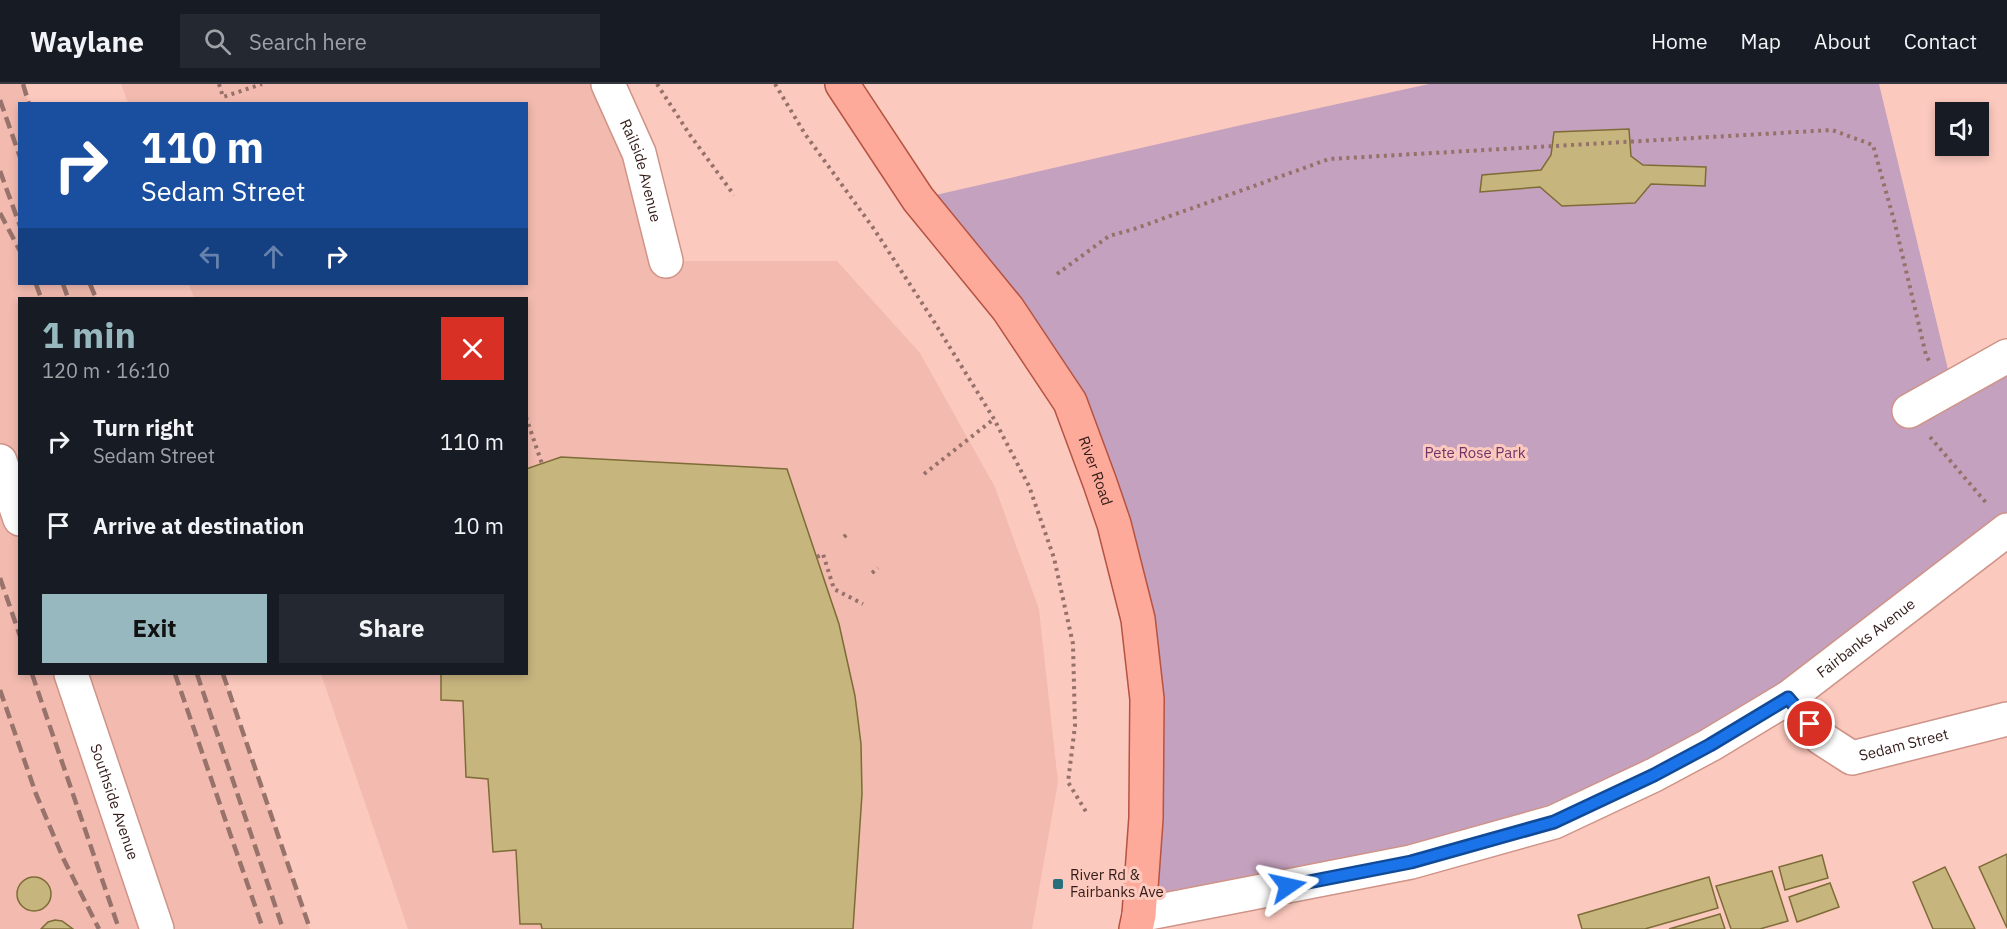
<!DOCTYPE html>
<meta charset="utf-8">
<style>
body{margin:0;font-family:"IBM Plex Sans",sans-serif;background:#242831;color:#f1f3f6;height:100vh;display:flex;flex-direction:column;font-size:22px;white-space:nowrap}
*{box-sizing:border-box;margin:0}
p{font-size:20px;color:#9ea1a6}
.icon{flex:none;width:33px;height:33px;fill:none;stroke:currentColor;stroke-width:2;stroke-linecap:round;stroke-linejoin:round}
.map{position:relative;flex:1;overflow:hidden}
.side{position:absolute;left:18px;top:213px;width:510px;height:378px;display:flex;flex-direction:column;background:#171b24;border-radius:0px;box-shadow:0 3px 9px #0003}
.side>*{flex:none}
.hud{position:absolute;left:18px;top:18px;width:510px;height:183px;border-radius:0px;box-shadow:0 3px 9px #0003;background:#1a4fa0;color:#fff;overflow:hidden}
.tools{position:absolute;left:1935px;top:18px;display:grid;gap:12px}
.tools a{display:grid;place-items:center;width:54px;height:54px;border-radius:0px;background:#171b24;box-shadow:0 3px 9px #0003;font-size:30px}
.pin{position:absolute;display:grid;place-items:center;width:51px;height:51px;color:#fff;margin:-26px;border:3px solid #fff;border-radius:50%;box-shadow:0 2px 6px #0007}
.me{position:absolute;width:66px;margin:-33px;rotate:79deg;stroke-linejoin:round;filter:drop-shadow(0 0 4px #0008)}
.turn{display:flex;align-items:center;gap:21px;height:126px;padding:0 24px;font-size:27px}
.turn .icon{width:78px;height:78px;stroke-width:2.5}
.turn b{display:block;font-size:42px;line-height:51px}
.lanes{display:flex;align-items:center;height:57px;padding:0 24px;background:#0003;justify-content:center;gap:30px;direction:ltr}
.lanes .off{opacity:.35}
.round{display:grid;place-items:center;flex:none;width:63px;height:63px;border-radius:0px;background:#242831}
.head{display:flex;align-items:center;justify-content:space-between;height:102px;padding:0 24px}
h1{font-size:36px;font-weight:700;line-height:45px;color:#97b8bf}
.button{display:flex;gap:12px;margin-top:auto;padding:12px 24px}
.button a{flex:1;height:69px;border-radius:0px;background:#97b8bf;color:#111;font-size:24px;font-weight:700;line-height:69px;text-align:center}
.button a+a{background:#242831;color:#f1f3f6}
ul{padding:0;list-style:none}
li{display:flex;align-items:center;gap:18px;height:84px;padding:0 24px}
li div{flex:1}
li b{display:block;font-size:22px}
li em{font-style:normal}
header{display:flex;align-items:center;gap:36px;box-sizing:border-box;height:84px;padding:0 30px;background:#171b24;border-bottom:2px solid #363941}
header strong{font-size:28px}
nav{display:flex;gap:33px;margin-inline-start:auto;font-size:21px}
.search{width:420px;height:54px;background:#242831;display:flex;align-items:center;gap:15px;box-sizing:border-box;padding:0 21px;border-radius:0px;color:#9ea1a6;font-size:22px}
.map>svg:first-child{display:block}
</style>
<header>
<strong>Waylane</strong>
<div class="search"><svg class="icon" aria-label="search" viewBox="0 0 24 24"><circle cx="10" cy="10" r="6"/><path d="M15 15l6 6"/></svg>Search here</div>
<nav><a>Home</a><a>Map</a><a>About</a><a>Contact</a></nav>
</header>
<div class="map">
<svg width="2007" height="845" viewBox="0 0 2007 845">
<rect width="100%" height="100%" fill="#fcc9be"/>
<path fill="#f3bbb0" d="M0,0H22L29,19L20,20V200H90L96,214H20V590H223L310,845H0Z
M121,0H608L666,177H837L920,269L995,403L1039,525L1058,698L1032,845H408L321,590H526V214H194L189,200H526V20L128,19Z"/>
<path fill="#c4a1be" d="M1429,0H1879L1952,302L2007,272V446L1788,614L1554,738L1139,831L1147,615L1070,318L918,115L1246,40Z"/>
<path fill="#c7b57e" stroke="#7d6c37" stroke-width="1.5" d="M1629,45L1631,72L1643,81L1706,83L1705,102L1651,100L1635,119L1562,122L1540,103L1480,108L1482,91L1541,86L1551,71L1554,48Z
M561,373L787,385L839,540L855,612L861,660L862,710L853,845H542L541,840H520L516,766L493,768L488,695L466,693L463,617L441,616V590H526V385Z
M2007,770V844L1979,783Z
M1822,771L1828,794L1785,806L1779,783Z
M1945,783L1975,845H1933L1913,798Z
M1772,787L1788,837L1760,845H1731L1716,802Z
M17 810a17 17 0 1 1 34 0a17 17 0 1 1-34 0Z
M1709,793L1718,824L1645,845H1582L1578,831Z
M1830,799L1839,823L1797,838L1789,813Z
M1720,830L1725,845H1669Z
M55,836L62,837L73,845H41L48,838Z"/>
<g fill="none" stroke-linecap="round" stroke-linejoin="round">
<defs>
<g id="street">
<path id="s1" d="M608,0L639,69L666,177"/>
<path d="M1909,327L2007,272"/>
<path d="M0,377L20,435"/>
<path id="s2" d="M71,590L157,845"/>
<path id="s3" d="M1788,614L1821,654L1852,674L2007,635"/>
</g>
<g id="secondary">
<path id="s4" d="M1139,831L1411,778L1554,738L1654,691L1710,661L1788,614L2007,446"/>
</g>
<g id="primary">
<path id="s5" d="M842,0L918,115L1008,225L1070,318L1100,399L1114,440L1138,535L1147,615L1146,734L1139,831L1136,845"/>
</g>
</defs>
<use href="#street" stroke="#cf9387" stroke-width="36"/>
<use href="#secondary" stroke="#cf9387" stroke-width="36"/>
<use href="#primary" stroke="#b65342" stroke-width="36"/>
<path stroke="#96716a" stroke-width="4" stroke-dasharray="3 4.5" stroke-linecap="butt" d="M219,0L223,13L262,0
M657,0L690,51L734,111
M775,0L805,50L874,145L933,236L994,335L1029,402L1054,474L1073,560L1075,642L1068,698L1088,731
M1057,190L1109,152L1134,145L1329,75L1832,46L1873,61L1895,140L1926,271L1930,279
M526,333L542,380
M1930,353L1988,421
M924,390L994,335
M844,453L849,448
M817,473L823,470L834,505L863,520
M872,489L878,484"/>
<use href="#street" stroke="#fff" stroke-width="33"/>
<use href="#secondary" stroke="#fff" stroke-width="33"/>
<use href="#primary" stroke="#feaa9b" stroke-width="33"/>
<path stroke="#98736b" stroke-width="4.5" stroke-dasharray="12 6" stroke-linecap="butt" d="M23,0L29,20
M0,16L20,73
M0,87L20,142
M0,129L20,167
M36,200L41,214
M63,200L68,214
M90,200L96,214
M0,494L20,552
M32,590L119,845
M175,590L263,845
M197,590L283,845
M223,590L310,845
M0,606L36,710L64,776L99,845"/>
</g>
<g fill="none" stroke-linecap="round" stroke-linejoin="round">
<defs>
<path id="route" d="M1288,802L1411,778L1554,738L1654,691L1710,661L1788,614L1810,640"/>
</defs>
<use href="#route" stroke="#114b97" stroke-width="15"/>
<use href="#route" stroke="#1a73e8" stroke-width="10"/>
</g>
<rect fill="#286f7c" stroke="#fcc9be" stroke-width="2" x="1052" y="794" width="12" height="12" rx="3"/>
<g text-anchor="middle" stroke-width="6" stroke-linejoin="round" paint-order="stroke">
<g font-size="15" fill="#331c18" stroke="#fcc9be">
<text dy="5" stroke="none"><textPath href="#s1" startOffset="93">Railside Avenue</textPath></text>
<text dy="5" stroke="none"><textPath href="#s5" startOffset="465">River Road</textPath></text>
<text dy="5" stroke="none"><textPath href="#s4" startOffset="789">Fairbanks Avenue</textPath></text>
<text dy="5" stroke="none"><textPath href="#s3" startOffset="142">Sedam Street</textPath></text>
<text dy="5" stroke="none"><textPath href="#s2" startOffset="135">Southside Avenue</textPath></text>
</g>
<g font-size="15" fill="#72336b" stroke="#fcc9be">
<text x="1475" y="374">Pete Rose Park</text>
</g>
<g font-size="15" fill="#331c18" stroke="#fcc9be" text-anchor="start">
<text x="1070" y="796">River Rd &amp;<tspan x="1070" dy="17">Fairbanks Ave</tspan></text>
</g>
</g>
</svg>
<div class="tools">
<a><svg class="icon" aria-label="sound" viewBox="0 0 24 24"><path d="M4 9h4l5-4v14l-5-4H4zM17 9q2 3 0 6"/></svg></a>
</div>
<div class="pin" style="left:1810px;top:640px;background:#d93025"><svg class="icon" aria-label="arrive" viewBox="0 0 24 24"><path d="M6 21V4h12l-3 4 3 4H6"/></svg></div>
<svg class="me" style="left:1288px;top:802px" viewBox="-20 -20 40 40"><path d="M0-17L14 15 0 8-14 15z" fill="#1a73e8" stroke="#fff" stroke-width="4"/></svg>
<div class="hud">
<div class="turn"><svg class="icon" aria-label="right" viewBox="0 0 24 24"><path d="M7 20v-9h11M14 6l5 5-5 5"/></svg><div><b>110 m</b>Sedam Street</div></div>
<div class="lanes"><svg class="icon off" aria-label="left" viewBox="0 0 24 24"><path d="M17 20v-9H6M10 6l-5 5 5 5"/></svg><svg class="icon off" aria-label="ahead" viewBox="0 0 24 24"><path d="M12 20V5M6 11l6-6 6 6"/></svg><svg class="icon" aria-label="right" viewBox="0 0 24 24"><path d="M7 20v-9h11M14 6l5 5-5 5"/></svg></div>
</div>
<section class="side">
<div class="head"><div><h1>1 min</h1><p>120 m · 16:10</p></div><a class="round" style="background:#d93025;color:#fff"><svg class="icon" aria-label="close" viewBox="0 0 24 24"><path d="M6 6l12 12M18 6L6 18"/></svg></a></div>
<ul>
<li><svg class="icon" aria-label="right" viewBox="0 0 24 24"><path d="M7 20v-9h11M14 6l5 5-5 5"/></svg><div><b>Turn right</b><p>Sedam Street</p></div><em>110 m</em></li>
<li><svg class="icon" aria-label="arrive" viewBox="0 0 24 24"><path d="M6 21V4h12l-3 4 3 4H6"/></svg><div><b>Arrive at destination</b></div><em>10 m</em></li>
</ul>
<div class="button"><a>Exit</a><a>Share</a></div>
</section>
</div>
